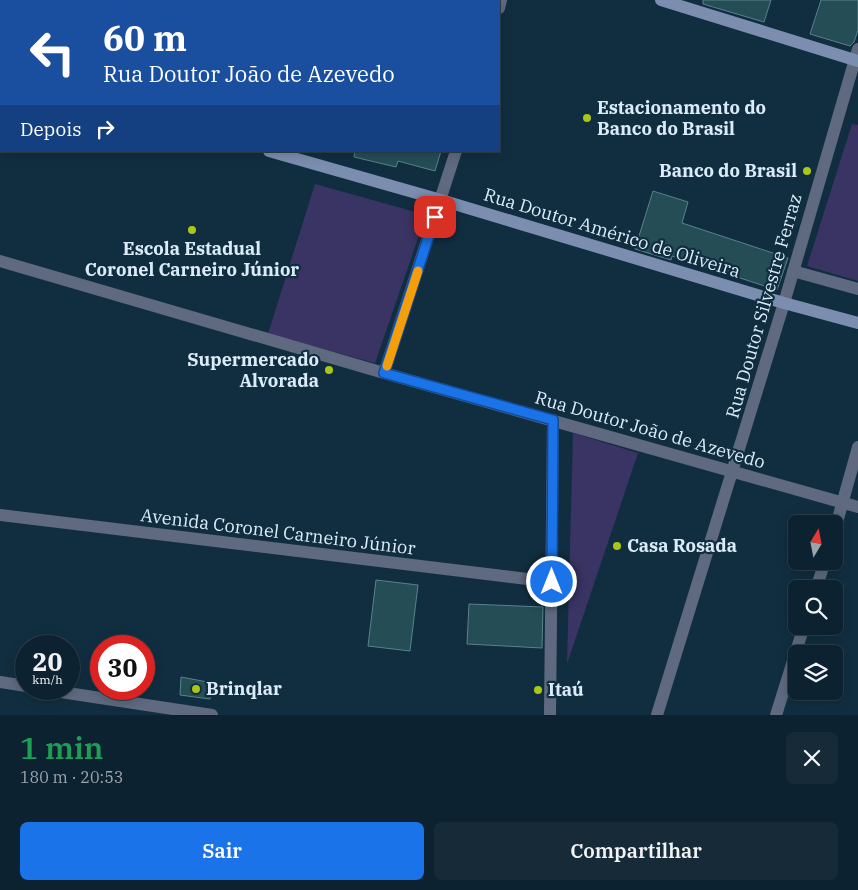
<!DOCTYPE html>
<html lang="pt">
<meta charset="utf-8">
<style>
body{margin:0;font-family:"IBM Plex Serif",serif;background:#162a38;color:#f1f3f6;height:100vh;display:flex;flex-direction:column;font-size:19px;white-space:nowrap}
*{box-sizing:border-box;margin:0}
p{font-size:16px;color:#9aa4ab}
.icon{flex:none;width:28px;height:28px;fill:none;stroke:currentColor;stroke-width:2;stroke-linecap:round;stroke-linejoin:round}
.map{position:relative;height:715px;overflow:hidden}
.sheet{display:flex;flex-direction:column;background:#0d2230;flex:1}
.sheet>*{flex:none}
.guide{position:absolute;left:0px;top:0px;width:500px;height:152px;box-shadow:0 2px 12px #0003,0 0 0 1px #2d3f4c;background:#1a4fa0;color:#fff;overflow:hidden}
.needle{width:32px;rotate:10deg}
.controls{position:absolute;left:788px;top:515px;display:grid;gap:10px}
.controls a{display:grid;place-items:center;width:55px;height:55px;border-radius:8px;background:#0d2230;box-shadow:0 2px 12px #0003,0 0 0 1px #2d3f4c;font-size:25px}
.speed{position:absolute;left:15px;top:635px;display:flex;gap:10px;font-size:25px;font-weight:700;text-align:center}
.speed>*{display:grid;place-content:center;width:65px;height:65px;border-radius:50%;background:#0d2230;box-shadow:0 2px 12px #0003,0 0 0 1px #2d3f4c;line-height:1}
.speed small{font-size:12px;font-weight:400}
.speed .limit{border:8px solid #d22;background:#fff;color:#111}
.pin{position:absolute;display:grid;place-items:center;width:42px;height:42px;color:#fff;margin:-21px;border-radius:10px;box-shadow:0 2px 8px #0006}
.me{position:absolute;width:55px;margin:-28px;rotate:0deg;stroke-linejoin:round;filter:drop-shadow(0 0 4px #0008)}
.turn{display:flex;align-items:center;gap:18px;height:105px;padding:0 20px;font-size:22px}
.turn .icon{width:65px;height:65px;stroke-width:2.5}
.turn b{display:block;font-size:35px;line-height:42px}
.then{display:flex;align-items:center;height:48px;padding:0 20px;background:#0003;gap:10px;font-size:19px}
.round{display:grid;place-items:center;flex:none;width:52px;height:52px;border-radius:8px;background:#162a38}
.head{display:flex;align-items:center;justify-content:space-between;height:85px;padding:0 20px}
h1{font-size:30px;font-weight:600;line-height:38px;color:#1e9e55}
.action{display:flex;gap:10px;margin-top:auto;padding:10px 20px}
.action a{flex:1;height:58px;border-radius:8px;background:#1a73e8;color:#fff;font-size:20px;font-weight:600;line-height:58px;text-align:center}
.action a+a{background:#162a38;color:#f1f3f6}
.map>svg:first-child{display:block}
</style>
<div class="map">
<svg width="858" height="715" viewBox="0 0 858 715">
<rect width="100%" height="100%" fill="#112e40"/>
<path fill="#3a3464" d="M852,124L858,125V281L807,266Z
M315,184L426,215L375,363L268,334Z
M573,433L638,453L567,664Z"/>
<path fill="#244d56" stroke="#58828d" d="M703,0H771L764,22L703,4Z
M821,0H858V30L854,42L850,46L810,34Z
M355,151H441L435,171L398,161L396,167L354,157Z
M653,191L688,202L682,223L788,258L777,290L672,256L671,260L635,249Z
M376,580L418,585L410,651L368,646Z
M469,604L543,607L542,648L467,644Z
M181,677L213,683L210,699L180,695Z"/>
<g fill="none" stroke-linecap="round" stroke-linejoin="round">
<path stroke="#5f6a80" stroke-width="8" d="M145,1L146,0
M184,1L185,0"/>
<path stroke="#5f6a80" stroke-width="12" d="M499,8L501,0
M0,74H1
M0,261L384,373L858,507
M793,271L858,289
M384,373L456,151
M0,515L552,582
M834,533L858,447
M816,589L825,561
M0,682L26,686
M41,689L212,715
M550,715L553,420
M657,715L784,303L858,49
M776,715L804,626"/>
<path stroke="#7b8eb0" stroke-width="12" d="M661,0L858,61
M26,1V0
M0,91L1,87
M269,151L441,200L784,303L858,323"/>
</g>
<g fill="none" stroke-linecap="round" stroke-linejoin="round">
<defs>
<path id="route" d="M435,217L384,373L553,420L552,582"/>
</defs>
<use href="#route" stroke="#114b97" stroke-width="12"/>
<use href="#route" stroke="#1a73e8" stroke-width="9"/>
<path stroke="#f59e0b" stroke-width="9" d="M387,366L418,271"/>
</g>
<g fill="#aac718" stroke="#112e40" stroke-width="2">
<circle cx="587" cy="118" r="5"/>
<circle cx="807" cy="171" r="5"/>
<circle cx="192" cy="230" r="5"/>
<circle cx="329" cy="370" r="5"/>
<circle cx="617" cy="546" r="5"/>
<circle cx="196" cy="689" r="5"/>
<circle cx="538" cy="690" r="5"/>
</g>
<g text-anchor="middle" stroke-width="4.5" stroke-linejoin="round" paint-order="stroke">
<g font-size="18" font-weight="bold" fill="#dbecf8" stroke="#112e40" text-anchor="start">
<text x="597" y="114">Estacionamento do<tspan x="597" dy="21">Banco do Brasil</tspan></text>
<text x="797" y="177" text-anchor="end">Banco do Brasil</text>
<text x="192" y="255" text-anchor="middle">Escola Estadual<tspan x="192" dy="21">Coronel Carneiro Júnior</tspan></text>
<text x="319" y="366" text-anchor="end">Supermercado<tspan x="319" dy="21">Alvorada</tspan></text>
<text x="627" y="552">Casa Rosada</text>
<text x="206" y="695">Brinqlar</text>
<text x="548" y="696">Itaú</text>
</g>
<g font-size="18" fill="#dbecf8" stroke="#112e40">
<text transform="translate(612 233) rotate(17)" y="6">Rua Doutor Américo de Oliveira</text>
<text transform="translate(764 306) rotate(-74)" y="6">Rua Doutor Silvestre Ferraz</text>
<text transform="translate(650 430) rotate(16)" y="6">Rua Doutor João de Azevedo</text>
<text transform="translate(278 532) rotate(7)" y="6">Avenida Coronel Carneiro Júnior</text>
</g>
</g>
</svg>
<div class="controls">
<a><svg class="needle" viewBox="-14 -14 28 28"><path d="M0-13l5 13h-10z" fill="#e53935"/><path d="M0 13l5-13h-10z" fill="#9aa4ab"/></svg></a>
<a><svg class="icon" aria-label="search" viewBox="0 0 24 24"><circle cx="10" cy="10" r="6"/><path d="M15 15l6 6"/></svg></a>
<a><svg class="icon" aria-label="layers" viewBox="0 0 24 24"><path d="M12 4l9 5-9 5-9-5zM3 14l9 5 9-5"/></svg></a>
</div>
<div class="speed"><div>20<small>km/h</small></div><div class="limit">30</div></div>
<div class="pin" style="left:435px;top:217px;background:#d93025"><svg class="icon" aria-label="arrive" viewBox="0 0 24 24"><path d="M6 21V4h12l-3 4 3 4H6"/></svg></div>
<svg class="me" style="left:552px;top:582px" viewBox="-20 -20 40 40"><circle r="17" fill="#1a73e8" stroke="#fff" stroke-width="3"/><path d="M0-11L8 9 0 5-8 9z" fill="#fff"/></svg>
<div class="guide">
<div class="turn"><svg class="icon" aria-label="left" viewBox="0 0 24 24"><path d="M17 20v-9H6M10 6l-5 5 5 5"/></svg><div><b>60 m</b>Rua Doutor João de Azevedo</div></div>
<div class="then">Depois<svg class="icon" aria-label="right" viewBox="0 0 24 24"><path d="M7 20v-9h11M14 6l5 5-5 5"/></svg></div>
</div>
</div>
<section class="sheet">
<div class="head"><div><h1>1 min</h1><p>180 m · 20:53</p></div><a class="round"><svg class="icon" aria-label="close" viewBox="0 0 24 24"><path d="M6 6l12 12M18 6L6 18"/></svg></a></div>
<div class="action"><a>Sair</a><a>Compartilhar</a></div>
</section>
